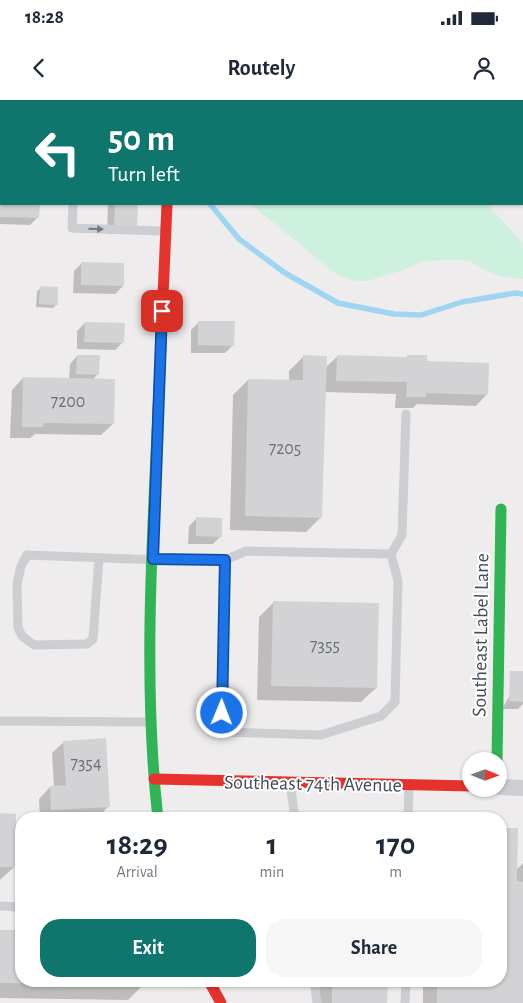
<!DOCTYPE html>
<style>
body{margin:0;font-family:"Alegreya Sans",sans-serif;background:#f6f6f7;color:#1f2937;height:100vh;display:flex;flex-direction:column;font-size:19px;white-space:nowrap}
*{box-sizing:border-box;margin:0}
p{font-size:16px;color:#747a83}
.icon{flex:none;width:28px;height:28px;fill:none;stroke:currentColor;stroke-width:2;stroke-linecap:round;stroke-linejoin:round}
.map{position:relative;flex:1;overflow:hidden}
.sheet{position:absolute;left:15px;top:712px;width:492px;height:175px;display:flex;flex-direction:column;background:#fff;border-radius:20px;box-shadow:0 1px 4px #0004}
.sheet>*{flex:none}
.top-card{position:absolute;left:0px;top:0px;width:524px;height:105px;box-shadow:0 1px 4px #0004;background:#0f766e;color:#fff;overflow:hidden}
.needle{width:32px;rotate:91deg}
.fabs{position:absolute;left:462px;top:652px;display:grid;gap:10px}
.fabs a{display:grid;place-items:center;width:45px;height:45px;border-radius:50%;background:#fff;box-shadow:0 1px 4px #0004;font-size:25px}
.pin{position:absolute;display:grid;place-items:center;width:42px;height:42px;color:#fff;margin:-21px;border-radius:10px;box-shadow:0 2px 8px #0006}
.me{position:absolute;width:55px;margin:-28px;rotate:1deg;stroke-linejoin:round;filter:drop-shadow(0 0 4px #0008)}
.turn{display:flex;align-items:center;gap:18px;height:105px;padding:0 25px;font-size:22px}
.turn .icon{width:65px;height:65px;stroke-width:2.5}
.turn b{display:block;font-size:35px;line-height:42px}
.eta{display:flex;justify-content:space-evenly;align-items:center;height:85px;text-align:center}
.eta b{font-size:30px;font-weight:700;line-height:35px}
.cta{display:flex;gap:10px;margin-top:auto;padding:10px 25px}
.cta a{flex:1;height:58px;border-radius:20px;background:#0f766e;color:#fff;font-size:20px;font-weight:700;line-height:58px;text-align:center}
.cta a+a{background:#f6f6f7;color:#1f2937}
.status{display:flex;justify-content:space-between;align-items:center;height:35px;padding:0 25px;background:#fff;direction:ltr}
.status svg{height:14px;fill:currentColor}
header{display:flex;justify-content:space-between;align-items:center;height:65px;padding:0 25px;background:#fff;font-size:22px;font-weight:700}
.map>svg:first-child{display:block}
</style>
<div class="status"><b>18:28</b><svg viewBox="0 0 49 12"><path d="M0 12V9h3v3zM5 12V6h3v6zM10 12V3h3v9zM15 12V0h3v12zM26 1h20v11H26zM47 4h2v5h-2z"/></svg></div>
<header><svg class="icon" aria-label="back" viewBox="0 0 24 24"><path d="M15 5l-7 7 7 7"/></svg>Routely<svg class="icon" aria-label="person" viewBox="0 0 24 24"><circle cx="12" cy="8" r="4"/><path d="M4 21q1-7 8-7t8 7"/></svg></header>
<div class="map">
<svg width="523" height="903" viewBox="0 0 523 903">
<rect width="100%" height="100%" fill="#eeecec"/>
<path fill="#cef0de" d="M251,104H487L523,143V179L501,176L486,171L470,161L454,160L422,161L400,171L367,181H355L336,174Z"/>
<path fill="#0003" d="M523,10V42L522,41Z
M1,12V37H0V13Z
M0,93H1V104H38V117L30,125L0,124Z
M109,104H137L136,127L128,134H107L108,105Z
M82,163L123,186L115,194L73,193L74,171Z
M41,188L57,204L53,208L36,207L37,191Z
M199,222L233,245L225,253H191V230Z
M85,223L123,242L115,250L77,249V231Z
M77,256L98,274L92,280L113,324L101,335L35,334L30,338H10L12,290L23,278L69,279L70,264Z
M304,256L325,268L337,257L405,258L408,256L426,263L487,294L476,306L417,304L413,308H395L396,294L325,292L321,417L306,432L230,430L233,295L248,280L289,281V271Z
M196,419L221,436L213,444H188L189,426Z
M274,502L376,588L361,602L257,600L259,517Z
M523,572V604L518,609H502Z
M64,642L109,706L97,718L40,719L39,699L50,687H54L52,653Z
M0,715L14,767L0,780Z
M523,763V903H423V881H501L516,770Z
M0,831L15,864H21V881L143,885L128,900L0,898Z
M318,881H387L386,903H318Z"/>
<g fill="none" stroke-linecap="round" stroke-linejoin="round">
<path stroke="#9ed6f2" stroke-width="5.5" d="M124,0L125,1
M210,104L239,139L285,173L338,203L394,214L421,215L462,202L515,193L523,194"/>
</g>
<path fill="#d3d3d5" d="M0,104H40L39,118L0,117Z
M115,104H138L137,127L114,126Z
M81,162L124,163V186L81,185Z
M40,186L58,187V205L39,204Z
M198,221H235L234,246L198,245Z
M85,222L125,223L124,243L84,242Z
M77,255H100L99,275L76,274Z
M303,255L327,256L322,418L245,416L248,279L303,280Z
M337,255L407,257V255H427V261L489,263L488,295L426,293V297H406L407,282L336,281Z
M23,277L115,279L114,324L43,323V327H22Z
M196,417L222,418V437L196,436Z
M273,501L379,503L377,588L271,586Z
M510,571H523V602L509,601Z
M106,638L110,707L51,710L50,686L66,685L63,641Z
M0,713L16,714L15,767H0Z
M501,728H518L517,781L523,782V903H437V881H501Z
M0,830H17V862H21V881H144V885L0,883Z
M332,881H388L387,903H332Z"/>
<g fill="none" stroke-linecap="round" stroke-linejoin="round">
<path stroke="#ccced2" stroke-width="9" d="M73,104L72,128L162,131
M99,458L93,539L87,544L34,545L22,536L18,528L17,484L21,466L27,455L132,459L225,460L246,451L391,454
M225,460L221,632L321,635L381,616L395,602L398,481L391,454L402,435L406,314
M0,621L149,622
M290,682L295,719
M408,719L409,685
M0,806L21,807
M314,881L317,903
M405,903L406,881"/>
<path stroke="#ccced2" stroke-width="16" d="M0,61H1
M499,687L523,688"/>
<path stroke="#30b455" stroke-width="11" d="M172,1L173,0
M158,312C152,446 143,585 158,719
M497,661L501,409"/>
<path stroke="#e5322d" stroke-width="11" d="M158,312L167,104
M154,679L471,686
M209,881L221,903"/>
</g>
<defs><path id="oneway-solid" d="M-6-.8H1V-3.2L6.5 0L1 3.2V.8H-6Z" transform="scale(1.25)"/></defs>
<use fill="#727a84" href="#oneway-solid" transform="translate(96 129) rotate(2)"/>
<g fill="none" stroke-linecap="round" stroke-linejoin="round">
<defs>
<path id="route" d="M162,211L153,459L225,460L222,613"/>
</defs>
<use href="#route" stroke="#114b97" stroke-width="12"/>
<use href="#route" stroke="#1a73e8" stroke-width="9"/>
</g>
<g text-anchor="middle" stroke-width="4" stroke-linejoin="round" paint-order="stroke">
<g font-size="18" fill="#68707b">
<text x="68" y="307">7200</text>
<text x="285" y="354">7205</text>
<text x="325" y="551">7355</text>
<text x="86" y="669">7354</text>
</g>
<g font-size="20" fill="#424c5a" stroke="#fff">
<text transform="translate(480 535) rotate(-89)" y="7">Southeast Label Lane</text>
<text transform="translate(313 683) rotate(1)" y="7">Southeast 74th Avenue</text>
</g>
</g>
</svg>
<div class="fabs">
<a><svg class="needle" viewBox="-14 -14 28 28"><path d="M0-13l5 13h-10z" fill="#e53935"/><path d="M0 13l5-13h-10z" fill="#747a83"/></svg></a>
</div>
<div class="pin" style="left:162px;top:211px;background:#d93025"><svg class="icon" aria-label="arrive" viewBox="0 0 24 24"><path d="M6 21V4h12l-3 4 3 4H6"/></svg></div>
<svg class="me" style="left:222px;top:613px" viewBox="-20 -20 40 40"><circle r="17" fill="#1a73e8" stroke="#fff" stroke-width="3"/><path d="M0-11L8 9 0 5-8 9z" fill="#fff"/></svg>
<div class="top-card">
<div class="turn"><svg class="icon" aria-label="left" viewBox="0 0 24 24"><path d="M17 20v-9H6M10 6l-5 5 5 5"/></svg><div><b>50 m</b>Turn left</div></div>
</div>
<section class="sheet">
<div class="eta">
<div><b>18:29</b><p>Arrival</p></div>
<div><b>1</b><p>min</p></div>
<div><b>170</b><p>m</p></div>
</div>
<div class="cta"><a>Exit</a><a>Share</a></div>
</section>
</div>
